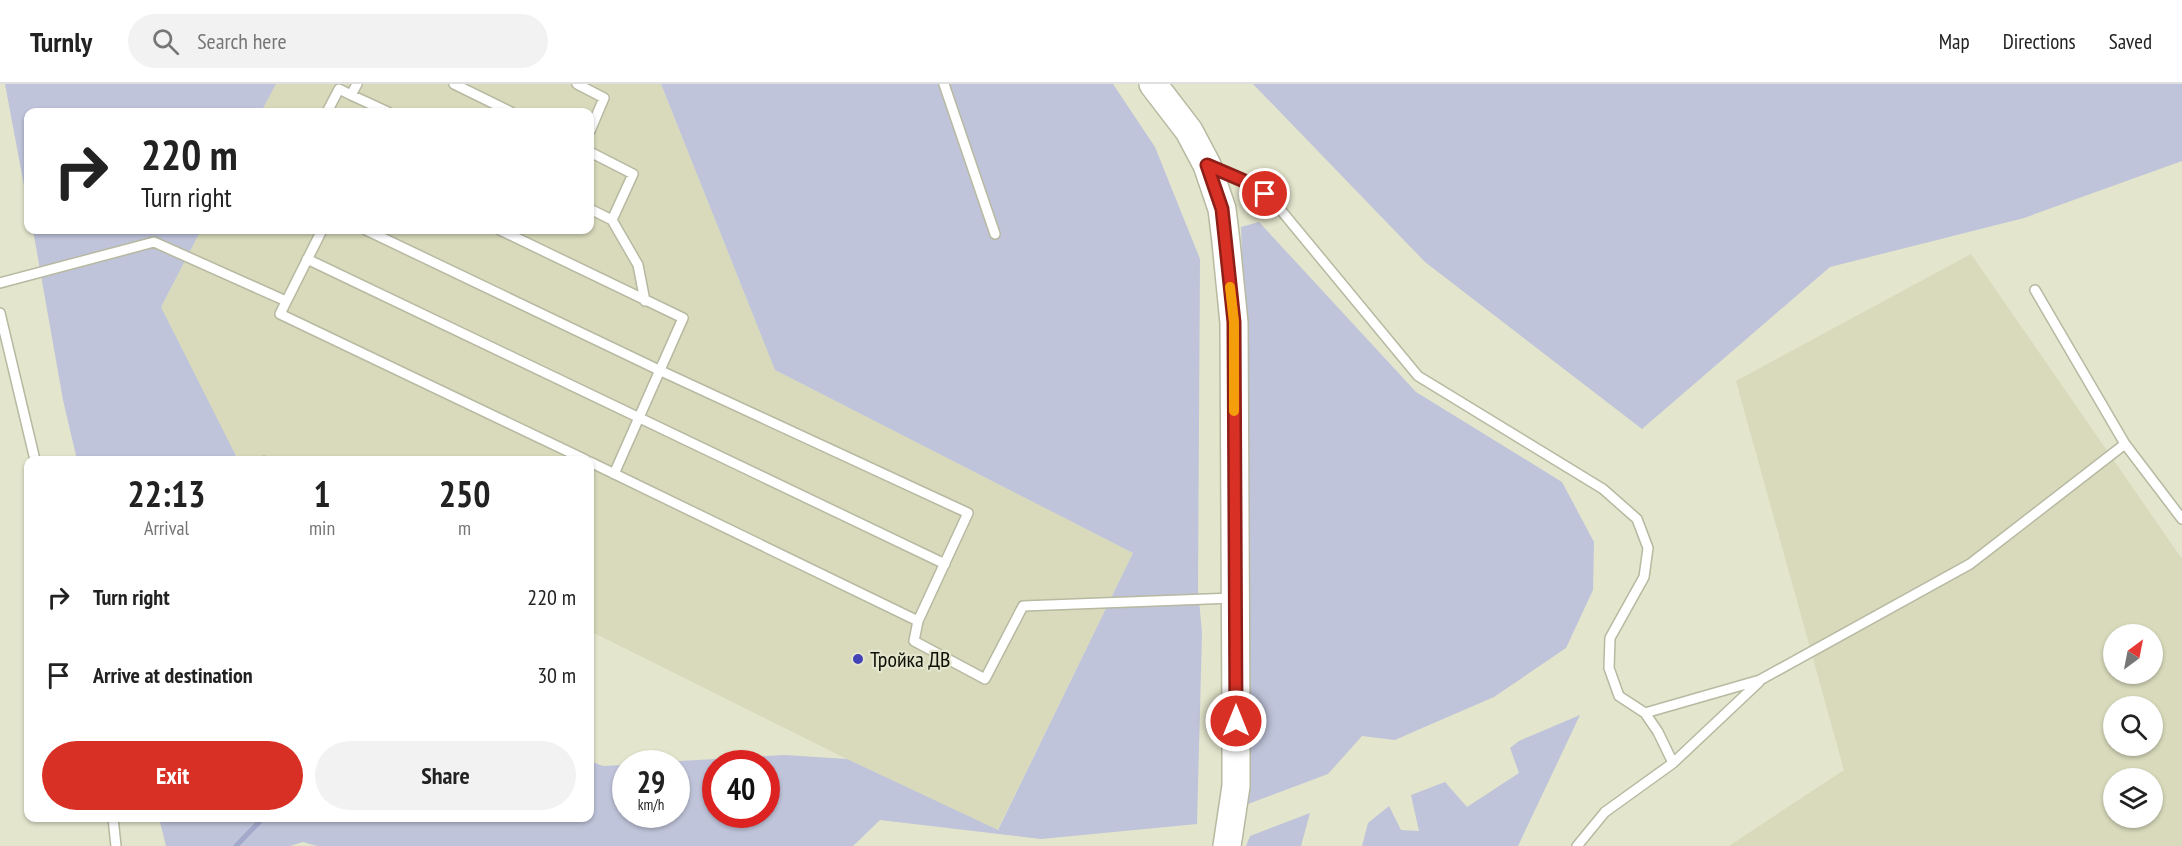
<!DOCTYPE html>
<meta charset="utf-8">
<style>
body{margin:0;font-family:"PT Sans Narrow",sans-serif;background:#f2f2f2;color:#222;height:100vh;display:flex;flex-direction:column;font-size:22px;white-space:nowrap}
*{box-sizing:border-box;margin:0}
p{font-size:20px;color:#767676}
.icon{flex:none;width:33px;height:33px;fill:none;stroke:currentColor;stroke-width:2;stroke-linecap:round;stroke-linejoin:round}
.map{position:relative;flex:1;overflow:hidden}
.sheet{position:absolute;left:24px;top:372px;width:570px;height:366px;display:flex;flex-direction:column;background:#fff;border-radius:12px;box-shadow:0 2px 4px #0004}
.sheet>*{flex:none}
.banner{position:absolute;left:24px;top:24px;width:570px;height:126px;border-radius:12px;box-shadow:0 2px 4px #0004;background:#fff;color:#222;overflow:hidden}
.needle{width:39px;rotate:32deg}
.tools{position:absolute;left:2103px;top:540px;display:grid;gap:12px}
.tools a{display:grid;place-items:center;width:60px;height:60px;border-radius:50%;background:#fff;box-shadow:0 2px 4px #0004;font-size:30px}
.speed{position:absolute;left:612px;top:666px;display:flex;gap:12px;font-size:30px;font-weight:700;text-align:center}
.speed>*{display:grid;place-content:center;width:78px;height:78px;border-radius:50%;background:#fff;box-shadow:0 2px 4px #0004;line-height:1}
.speed small{font-size:15px;font-weight:400}
.speed .limit{border:9px solid #d22;background:#fff;color:#111}
.pin{position:absolute;display:grid;place-items:center;width:51px;height:51px;color:#fff;margin:-26px;border:3px solid #fff;border-radius:50%;box-shadow:0 2px 6px #0007}
.me{position:absolute;width:66px;margin:-33px;rotate:0deg;stroke-linejoin:round;filter:drop-shadow(0 0 4px #0008)}
.turn{display:flex;align-items:center;gap:21px;height:126px;padding:0 18px;font-size:27px}
.turn .icon{width:78px;height:78px;stroke-width:2.5}
.turn b{display:block;font-size:42px;line-height:51px}
.eta{display:flex;justify-content:space-evenly;align-items:center;height:102px;text-align:center}
.eta b{font-size:36px;font-weight:600;line-height:42px}
.cta{display:flex;gap:12px;margin-top:auto;padding:12px 18px}
.cta a{flex:1;height:69px;border-radius:36px;background:#d93025;color:#fff;font-size:24px;font-weight:600;line-height:69px;text-align:center}
.cta a+a{background:#f2f2f2;color:#222}
ul{padding:0;list-style:none}
li{display:flex;align-items:center;gap:18px;height:78px;padding:0 18px}
li div{flex:1}
li b{display:block;font-size:22px}
li em{font-style:normal}
header{display:flex;align-items:center;gap:36px;box-sizing:border-box;height:84px;padding:0 30px;background:#fff;border-bottom:2px solid #e0e0e0}
header strong{font-size:28px}
nav{display:flex;gap:33px;margin-inline-start:auto;font-size:21px}
.search{width:420px;height:54px;background:#f2f2f2;display:flex;align-items:center;gap:15px;box-sizing:border-box;padding:0 21px;border-radius:33px;color:#767676;font-size:22px}
.map>svg:first-child{display:block}
</style>
<header>
<strong>Turnly</strong>
<div class="search"><svg class="icon" aria-label="search" viewBox="0 0 24 24"><circle cx="10" cy="10" r="6"/><path d="M15 15l6 6"/></svg>Search here</div>
<nav><a>Map</a><a>Directions</a><a>Saved</a></nav>
</header>
<div class="map">
<svg width="2182" height="762" viewBox="0 0 2182 762">
<rect width="100%" height="100%" fill="#e3e5cc"/>
<path fill="#d8dabb" fill-rule="evenodd" d="M276,0H661L775,286L1133,469L997,747L847,675L590,547V376H246L234,370L161,223L201,146H590V28H261Z
M1971,170L2182,475V762H1729L1844,686L1736,297ZM2114,550H2152V590H2114ZM2114,622H2152V662H2114ZM2114,694H2152V734H2114Z"/>
<path fill="#bfc4da" fill-rule="evenodd" d="M5,0H276L261,28H28V123Z
M661,0H1113L1155,63L1200,175L1198,505L1202,549L1197,740L1041,755L880,736L853,762H317L303,758L290,762H166L159,734H590V677L603,682L625,681L626,730H676V680L645,679L785,671L847,675L998,746L1133,469L775,286ZM716,680H766V730H716Z
M1253,0H2182V77L2024,134L1830,183L1642,345L1425,178Z
M1259,138L1416,308L1562,398L1594,458L1593,506L1566,564L1494,613L1413,648L1395,656L1362,652L1328,690L1248,720L1246,276L1241,143Z
M33,146H201L161,223L238,376H77L63,316Z
M1580,631L1518,762H1362L1368,739L1389,722L1401,746L1419,747L1411,711L1445,698L1467,723L1519,689L1510,664L1519,657Z
M1310,729L1301,762H1246L1250,752Z"/>
<g fill="none" stroke-linecap="round" stroke-linejoin="round">
<path stroke="#a2a9cb" stroke-width="5" d="M264,374V376
M236,762L263,734"/>
<defs>
<path id="lane" d="M454,0L511,28
M577,0L604,14L590,47
M944,0L995,150
M351,11L388,28
M327,28L339,5L351,11L357,0
M590,68L633,90L612,136L638,181L645,217
M1215,84C1237,94 1257,103 1275,119L1418,292L1603,405L1637,435L1648,464L1644,493L1610,554L1609,584L1619,612L1645,629L1760,596L1970,480L2125,360L2035,206
M590,125L612,136
M322,146L280,230L586,376
M366,146L661,287L968,429L918,537L590,378
M500,146L683,234L614,390
M307,175L945,480
M0,199L154,158L286,217
M0,229L35,376
M2125,360L2182,435
M918,537L914,557L985,595L1023,522L1233,514
M1645,629L1658,648L1673,679
M113,734L116,762
M1577,762L1605,728L1673,679L1759,598"/>
<path id="secondary" d="M1153,0L1189,47L1207,81L1222,125L1226,158L1234,239L1236,637V702L1227,762"/>
</defs>
<use href="#lane" stroke="#b7b9a1" stroke-width="12"/>
<use href="#secondary" stroke="#b7b9a1" stroke-width="30"/>
<use href="#lane" stroke="#fff" stroke-width="9"/>
<use href="#secondary" stroke="#fff" stroke-width="27"/>
</g>
<g fill="none" stroke-linecap="round" stroke-linejoin="round">
<defs>
<path id="route" d="M1236,637L1234,238L1222,125L1207,81L1242,96L1265,110"/>
</defs>
<use href="#route" stroke="#8d1f18" stroke-width="15"/>
<use href="#route" stroke="#d93025" stroke-width="10"/>
<path stroke="#f59e0b" stroke-width="10" d="M1230,203L1234,238V327"/>
</g>
<circle fill="#4342b7" stroke="#e3e5cc" stroke-width="2" cx="858" cy="575" r="6"/>
<g text-anchor="middle" stroke-width="4.5" stroke-linejoin="round" paint-order="stroke">
<g font-size="22" fill="#0e0f07" stroke="#e3e5cc" text-anchor="start">
<text x="870" y="583">Тройка ДВ</text>
</g>
</g>
</svg>
<div class="tools">
<a><svg class="needle" viewBox="-14 -14 28 28"><path d="M0-13l5 13h-10z" fill="#e53935"/><path d="M0 13l5-13h-10z" fill="#767676"/></svg></a>
<a><svg class="icon" aria-label="search" viewBox="0 0 24 24"><circle cx="10" cy="10" r="6"/><path d="M15 15l6 6"/></svg></a>
<a><svg class="icon" aria-label="layers" viewBox="0 0 24 24"><path d="M12 4l9 5-9 5-9-5zM3 14l9 5 9-5"/></svg></a>
</div>
<div class="speed"><div>29<small>km/h</small></div><div class="limit">40</div></div>
<div class="pin" style="left:1265px;top:110px;background:#d93025"><svg class="icon" aria-label="arrive" viewBox="0 0 24 24"><path d="M6 21V4h12l-3 4 3 4H6"/></svg></div>
<svg class="me" style="left:1236px;top:637px" viewBox="-20 -20 40 40"><circle r="17" fill="#d93025" stroke="#fff" stroke-width="3"/><path d="M0-11L8 9 0 5-8 9z" fill="#fff"/></svg>
<div class="banner">
<div class="turn"><svg class="icon" aria-label="right" viewBox="0 0 24 24"><path d="M7 20v-9h11M14 6l5 5-5 5"/></svg><div><b>220 m</b>Turn right</div></div>
</div>
<section class="sheet">
<div class="eta">
<div><b>22:13</b><p>Arrival</p></div>
<div><b>1</b><p>min</p></div>
<div><b>250</b><p>m</p></div>
</div>
<ul>
<li><svg class="icon" aria-label="right" viewBox="0 0 24 24"><path d="M7 20v-9h11M14 6l5 5-5 5"/></svg><div><b>Turn right</b></div><em>220 m</em></li>
<li><svg class="icon" aria-label="arrive" viewBox="0 0 24 24"><path d="M6 21V4h12l-3 4 3 4H6"/></svg><div><b>Arrive at destination</b></div><em>30 m</em></li>
</ul>
<div class="cta"><a>Exit</a><a>Share</a></div>
</section>
</div>
